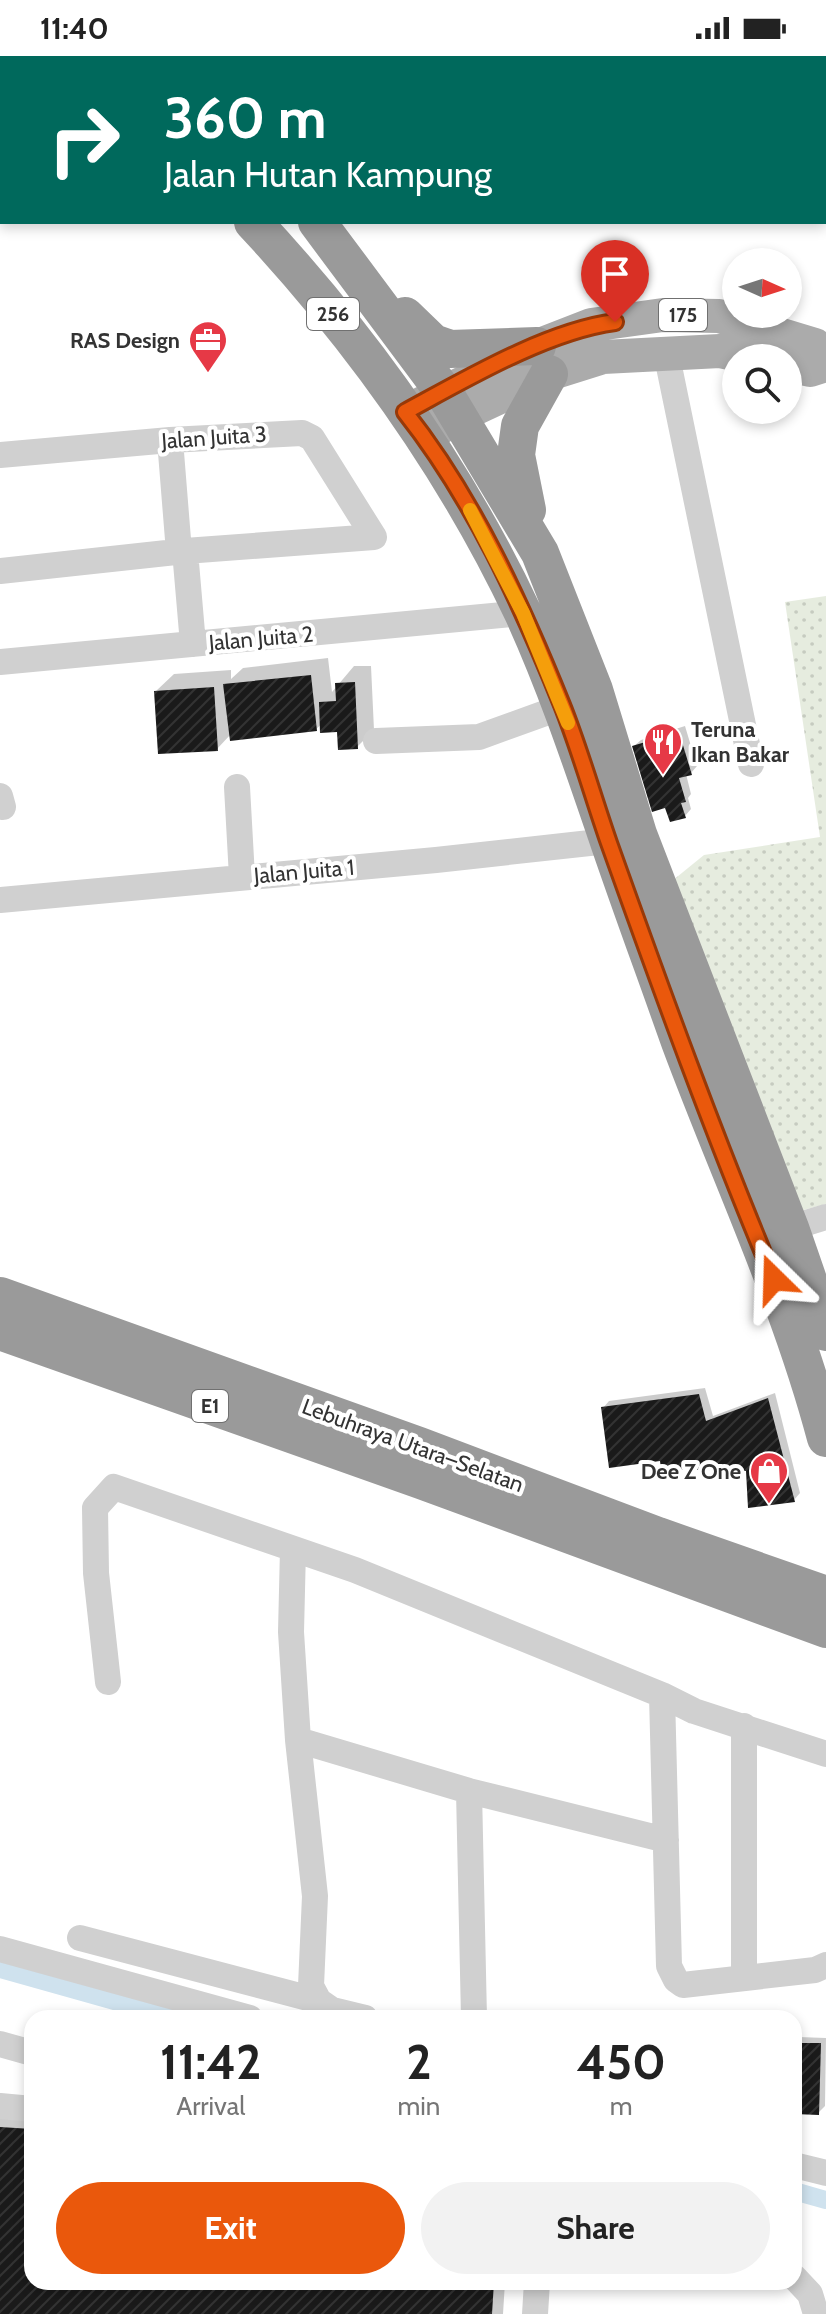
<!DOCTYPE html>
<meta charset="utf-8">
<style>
body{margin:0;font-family:Cabin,sans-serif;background:#f2f2f2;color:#222;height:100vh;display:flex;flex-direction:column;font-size:30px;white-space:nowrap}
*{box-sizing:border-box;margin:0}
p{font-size:26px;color:#767676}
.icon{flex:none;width:44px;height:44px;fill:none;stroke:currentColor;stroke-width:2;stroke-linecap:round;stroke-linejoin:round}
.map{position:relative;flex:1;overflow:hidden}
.details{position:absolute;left:24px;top:1954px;width:778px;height:280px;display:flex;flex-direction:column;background:#fff;border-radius:24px;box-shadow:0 4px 12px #0003}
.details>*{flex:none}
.banner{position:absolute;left:0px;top:0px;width:826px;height:168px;box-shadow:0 4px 12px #0003;background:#00695c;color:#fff;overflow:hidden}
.needle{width:52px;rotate:93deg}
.fabs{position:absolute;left:722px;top:192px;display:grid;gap:16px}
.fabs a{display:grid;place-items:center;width:80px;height:80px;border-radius:50%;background:#fff;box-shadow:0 4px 12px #0003;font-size:40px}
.pin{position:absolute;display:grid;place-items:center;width:68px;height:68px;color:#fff;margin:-82px -34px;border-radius:50% 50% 50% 0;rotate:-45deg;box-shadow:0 0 8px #0007}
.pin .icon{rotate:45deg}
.me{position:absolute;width:88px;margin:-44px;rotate:338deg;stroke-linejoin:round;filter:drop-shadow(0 0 6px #0008)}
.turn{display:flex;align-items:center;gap:28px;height:168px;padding:0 32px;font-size:36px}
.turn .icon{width:104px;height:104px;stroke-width:2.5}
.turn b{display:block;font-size:56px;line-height:68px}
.eta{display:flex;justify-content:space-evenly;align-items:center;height:136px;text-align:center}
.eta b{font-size:48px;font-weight:700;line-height:56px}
.primary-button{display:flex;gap:16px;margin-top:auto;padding:16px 32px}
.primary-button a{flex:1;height:92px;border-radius:48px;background:#ea580c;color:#fff;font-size:32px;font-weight:700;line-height:92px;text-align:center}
.primary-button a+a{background:#f2f2f2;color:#222}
.status{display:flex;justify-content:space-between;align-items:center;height:56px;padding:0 40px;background:#fff;direction:ltr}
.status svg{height:22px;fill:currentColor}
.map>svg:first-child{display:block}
</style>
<div class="status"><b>11:40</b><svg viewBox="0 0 49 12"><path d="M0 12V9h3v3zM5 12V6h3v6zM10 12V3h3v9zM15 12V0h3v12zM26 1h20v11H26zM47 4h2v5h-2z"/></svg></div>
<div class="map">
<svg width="826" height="2258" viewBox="0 0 826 2258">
<defs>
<pattern id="grass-dots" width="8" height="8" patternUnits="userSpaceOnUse" patternTransform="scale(2)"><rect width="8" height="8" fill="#e6ecdf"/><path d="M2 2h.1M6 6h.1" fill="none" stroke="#c6cbc0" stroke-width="1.8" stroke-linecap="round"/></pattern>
<pattern id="building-hatch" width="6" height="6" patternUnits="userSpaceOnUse" patternTransform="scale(2)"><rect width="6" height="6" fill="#1a1a1a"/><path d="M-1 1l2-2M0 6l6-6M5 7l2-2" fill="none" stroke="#333"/></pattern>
</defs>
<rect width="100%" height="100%" fill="#fff"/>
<path fill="url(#grass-dots)" d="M826,540V1148L796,1156L672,825L704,799L820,781L785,546Z"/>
<path fill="#0003" d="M328,602L332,636L354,610H371L374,674L357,691L339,674L322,668L316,673L231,678L217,693L156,635L174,618L231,614V623L243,612Z
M685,670L697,710L691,717L686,718L691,738L688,742L691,753L685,760L634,690L641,684Z
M705,1332L713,1360L775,1337L800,1437L794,1444L748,1414L662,1403L603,1352L609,1345Z
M799,1981L826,1982L825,2050L818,2057L794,2056V1986Z
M0,2058L32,2060V2226H505L503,2258H0Z"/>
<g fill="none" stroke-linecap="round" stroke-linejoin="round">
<path stroke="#cfe2ee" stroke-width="18" d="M0,1913L175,1962
M794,2135L826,2144"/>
</g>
<path fill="url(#building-hatch)" d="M311,619L317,675L230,685L223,628Z
M355,626L358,693L338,694L337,676L320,677L319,646L336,645L335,627Z
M214,631L218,695L158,698L154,635Z
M679,676L692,719L679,722L686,746L681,747L686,762L670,766L665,752L652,756L632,690Z
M699,1338L706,1365L768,1342L795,1446L748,1452L746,1415L661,1413L660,1405L609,1412L601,1351Z
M794,1987H821L819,2059L794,2058Z
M0,2071L32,2073V2226H494L492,2258H0Z"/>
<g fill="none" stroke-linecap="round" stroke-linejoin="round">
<path stroke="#d0d0d0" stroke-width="26" d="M207,0L210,2
M294,2L296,0
M666,296L751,708
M170,384L179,496
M0,399L170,384L302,377L312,382L374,481L185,495L0,515
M185,495L193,588
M0,606L523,557
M376,685L479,681L562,651
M237,731L242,821
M0,740L3,751
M0,844L436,804L608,785
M790,1172L826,1161
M293,1493L291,1576L298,1684L315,1840L311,1930L319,1945L332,1954L365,1962
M108,1626L96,1517L95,1452L114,1431L355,1514L662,1639L694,1655L826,1698
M662,1639L669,1910L676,1924L683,1929L815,1914L826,1909
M744,1670V1922
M298,1684L469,1735L666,1784
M469,1735L474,1962
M80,1882L319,1945
M0,1893L250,1962
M0,1988L32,1997
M0,2050L32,2053
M794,2109L826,2117
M794,2221L810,2238L816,2258
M535,2258L537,2226"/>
<path stroke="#ababab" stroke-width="34" d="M788,309L810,314L826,309
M405,356L537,290L591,269L663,259L719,260L815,289L826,300
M425,381L459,360L549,318L603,301L720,295L754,302"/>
<path stroke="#9a9a9a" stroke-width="38" d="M98,0L100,2
M139,0L141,2
M253,166C361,282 455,413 523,557C555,627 580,701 605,774C629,845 655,915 680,986C729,1118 790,1246 826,1382
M317,166L443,335L540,497L594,634L638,778L790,1172L826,1276
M405,260L433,287L450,293L537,290
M527,454L516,399L520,370L549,318
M0,1240L419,1390L658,1480L826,1539
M0,1275L421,1424L826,1573"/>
</g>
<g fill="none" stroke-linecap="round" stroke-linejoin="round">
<defs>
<path id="route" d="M615,266C547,275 466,323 405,356C473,442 521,547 562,649C580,694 593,741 609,787C661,933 714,1080 774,1223"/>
</defs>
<use href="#route" stroke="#983908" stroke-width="20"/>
<use href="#route" stroke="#ea580c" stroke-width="14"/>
<path stroke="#f59e0b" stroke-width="14" d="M470,454L523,557L568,667"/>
</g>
<defs>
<symbol id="office-pin" viewBox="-11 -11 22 30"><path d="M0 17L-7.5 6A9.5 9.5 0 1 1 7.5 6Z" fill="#e63946" stroke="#fff"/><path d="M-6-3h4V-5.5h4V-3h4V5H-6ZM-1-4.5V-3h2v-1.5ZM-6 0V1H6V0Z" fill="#fff"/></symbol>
<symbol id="restaurant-pin" viewBox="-11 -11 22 30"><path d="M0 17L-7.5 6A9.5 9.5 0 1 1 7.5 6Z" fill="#e63946" stroke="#fff"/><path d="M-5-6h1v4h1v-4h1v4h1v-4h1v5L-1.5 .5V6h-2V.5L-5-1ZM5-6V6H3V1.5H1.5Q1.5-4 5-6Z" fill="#fff"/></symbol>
<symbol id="shop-pin" viewBox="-11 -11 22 30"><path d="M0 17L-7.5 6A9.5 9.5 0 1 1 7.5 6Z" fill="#e63946" stroke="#fff"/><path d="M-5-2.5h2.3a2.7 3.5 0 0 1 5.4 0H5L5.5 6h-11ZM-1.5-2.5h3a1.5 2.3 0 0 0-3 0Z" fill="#fff"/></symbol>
</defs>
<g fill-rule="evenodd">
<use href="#office-pin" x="186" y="262" width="44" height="60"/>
<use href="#restaurant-pin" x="641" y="664" width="44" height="60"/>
<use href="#shop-pin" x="747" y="1393" width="44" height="60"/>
</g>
<g text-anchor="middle" stroke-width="8" stroke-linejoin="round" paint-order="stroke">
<g fill="#fff" stroke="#707070" stroke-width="2">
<rect x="307" y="242" width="52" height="32" rx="6"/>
<rect x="659" y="243" width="48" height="32" rx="6"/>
<rect x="192" y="1334" width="36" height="32" rx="6"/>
</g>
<g font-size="20" font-weight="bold" fill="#333">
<text x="333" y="265">256</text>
<text x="683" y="266">175</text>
<text x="210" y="1357">E1</text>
</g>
<g font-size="22" font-weight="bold" fill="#333" stroke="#fff" text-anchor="end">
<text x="180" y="292">RAS Design</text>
<text x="691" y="681" text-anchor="start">Teruna<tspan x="691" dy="25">Ikan Bakar</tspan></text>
<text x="741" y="1423">Dee Z One</text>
</g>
<g font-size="22" fill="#333" stroke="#fff">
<text transform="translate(214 381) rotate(-4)" y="8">Jalan Juita 3</text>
<text transform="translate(261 582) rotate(-5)" y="8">Jalan Juita 2</text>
<text transform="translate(304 815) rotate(-5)" y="8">Jalan Juita 1</text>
<text transform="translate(413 1389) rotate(20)" y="8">Lebuhraya Utara–Selatan</text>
</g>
</g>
</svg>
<div class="fabs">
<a><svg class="needle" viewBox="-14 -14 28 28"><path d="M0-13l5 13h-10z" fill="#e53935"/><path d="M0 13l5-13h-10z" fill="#767676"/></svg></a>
<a><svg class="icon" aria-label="search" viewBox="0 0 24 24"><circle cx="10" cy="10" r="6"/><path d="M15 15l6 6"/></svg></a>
</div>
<div class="pin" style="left:615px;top:266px;background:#d93025"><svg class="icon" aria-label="arrive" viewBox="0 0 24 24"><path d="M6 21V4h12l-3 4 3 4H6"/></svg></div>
<svg class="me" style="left:774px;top:1223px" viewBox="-20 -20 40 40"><path d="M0-17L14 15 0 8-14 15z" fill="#ea580c" stroke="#fff" stroke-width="4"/></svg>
<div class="banner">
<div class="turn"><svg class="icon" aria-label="right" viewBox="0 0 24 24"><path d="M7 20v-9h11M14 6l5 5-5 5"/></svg><div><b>360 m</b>Jalan Hutan Kampung</div></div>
</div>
<section class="details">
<div class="eta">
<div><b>11:42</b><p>Arrival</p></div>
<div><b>2</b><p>min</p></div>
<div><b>450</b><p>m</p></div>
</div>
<div class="primary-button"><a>Exit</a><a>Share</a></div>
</section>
</div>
